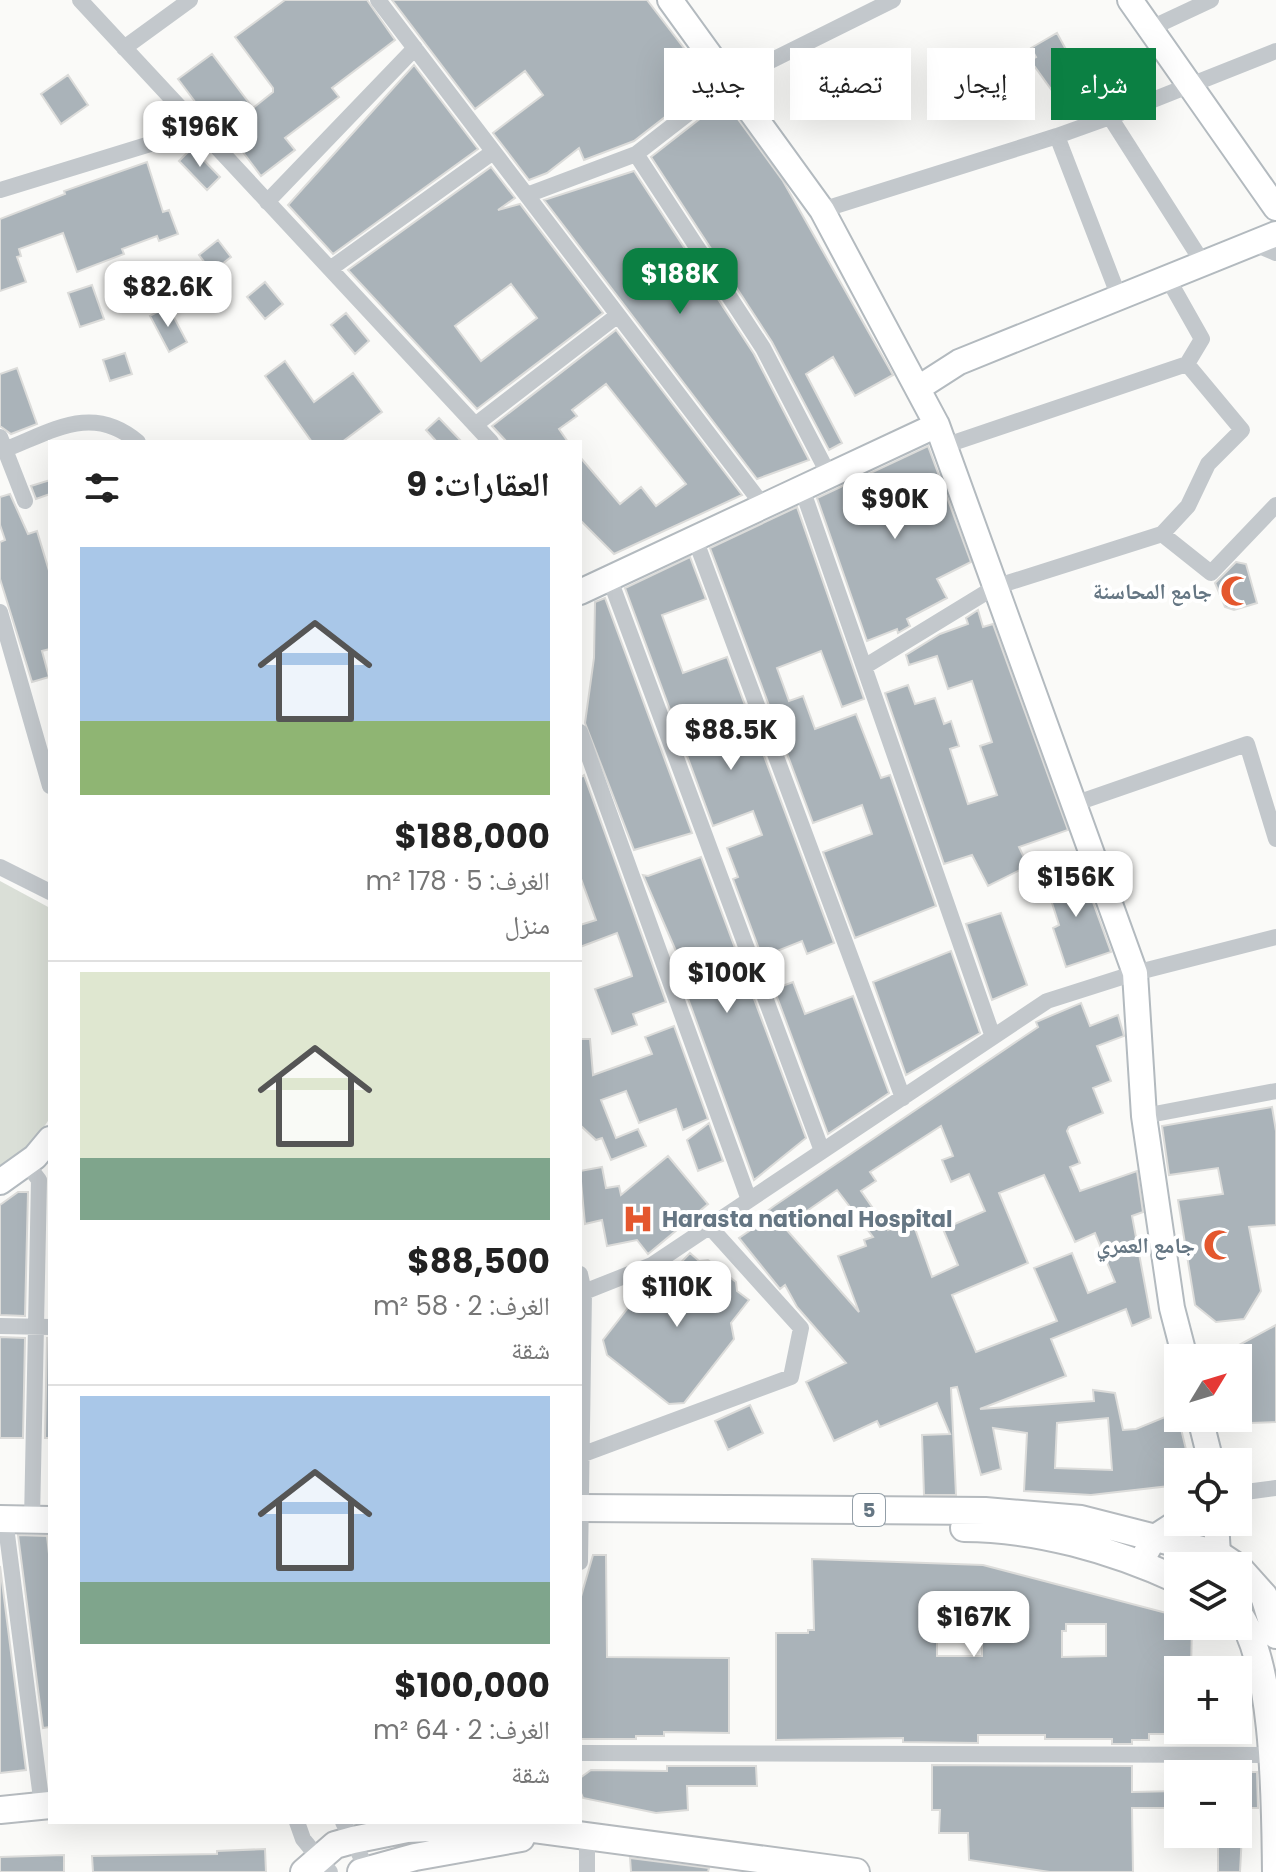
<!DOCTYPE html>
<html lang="ar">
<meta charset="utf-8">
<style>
body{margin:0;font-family:Poppins,"Noto Naskh Arabic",sans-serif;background:#f6f6f6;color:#222;direction:rtl;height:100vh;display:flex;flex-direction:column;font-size:30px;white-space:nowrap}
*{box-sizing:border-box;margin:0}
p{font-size:26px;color:#767676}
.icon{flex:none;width:44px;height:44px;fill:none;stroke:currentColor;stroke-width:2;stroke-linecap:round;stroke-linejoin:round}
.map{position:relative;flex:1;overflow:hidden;direction:ltr}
.details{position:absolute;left:48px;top:440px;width:534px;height:1384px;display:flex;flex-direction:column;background:#fff;border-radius:0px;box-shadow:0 8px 32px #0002;direction:rtl}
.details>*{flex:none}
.top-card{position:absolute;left:606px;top:48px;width:550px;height:72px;direction:rtl;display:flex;gap:16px}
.needle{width:52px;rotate:52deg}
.buttons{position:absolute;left:1164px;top:1344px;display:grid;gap:16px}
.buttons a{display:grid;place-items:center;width:88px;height:88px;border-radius:0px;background:#fff;box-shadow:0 8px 32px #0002;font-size:40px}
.price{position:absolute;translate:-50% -68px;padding:0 18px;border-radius:16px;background:#fff;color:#222;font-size:26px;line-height:52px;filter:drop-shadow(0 2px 4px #0008)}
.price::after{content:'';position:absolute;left:50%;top:48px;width:24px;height:18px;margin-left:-12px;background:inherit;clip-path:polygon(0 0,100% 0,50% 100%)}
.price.active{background:#0b8043;color:#fff}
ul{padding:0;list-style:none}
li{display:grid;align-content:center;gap:16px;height:424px;padding:0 32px}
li+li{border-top:2px solid #e0e0e0}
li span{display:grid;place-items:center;height:248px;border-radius:0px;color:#555}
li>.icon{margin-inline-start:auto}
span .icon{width:144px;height:144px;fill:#fffc;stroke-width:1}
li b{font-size:34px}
h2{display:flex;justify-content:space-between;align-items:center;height:96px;padding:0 32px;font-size:34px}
.pill{padding:0 28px;border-radius:0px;background:#fff;box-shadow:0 8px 32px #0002;font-size:28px;line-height:72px}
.pill.active{background:#0b8043;color:#fff}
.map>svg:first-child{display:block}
.green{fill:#dadfd7}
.building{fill:#aab3b9;stroke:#dcdcda;stroke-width:2;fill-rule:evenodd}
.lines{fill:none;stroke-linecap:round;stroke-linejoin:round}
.secondary-casing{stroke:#b3babf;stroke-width:28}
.primary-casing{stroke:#b5babe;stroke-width:30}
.street{stroke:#c3c8cc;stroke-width:16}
.secondary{stroke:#fff;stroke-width:24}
.primary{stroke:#fff;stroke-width:26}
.labels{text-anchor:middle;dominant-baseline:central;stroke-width:8;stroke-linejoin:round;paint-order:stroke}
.shield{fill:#fff;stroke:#939fa8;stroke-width:2}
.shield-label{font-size:20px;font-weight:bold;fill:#657683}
.poi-label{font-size:22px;font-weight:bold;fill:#657683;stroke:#fff;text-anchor:end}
</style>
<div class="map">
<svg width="1276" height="1872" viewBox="0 0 1276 1872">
<rect width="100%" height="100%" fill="#fafaf8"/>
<path class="green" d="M0,881L50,908V1118L33,1143L0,1167Z"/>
<path class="building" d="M285,0H367L395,40L332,88L339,97L285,138L295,150L261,176L217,118L211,123L178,79L212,54L253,108L273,92V88L235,37Z
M392,0H647L710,82L634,141L584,160L579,148L547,173L529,180L493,133L543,95L525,71L475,109Z
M1057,33L1081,77L1053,92L1030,60L1036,57L1031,48Z
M414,65L478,149L333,254L288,205Z
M68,75L88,105L61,124L41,94Z
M724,100L783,181L893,375L855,396L833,357L806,374L842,443L829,450L772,342L651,157Z
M192,148L220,177L207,190L179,161Z
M147,162L163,212L169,210L178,234L159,241L157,236L122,249L124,254L77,272L63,233L19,249L21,256L17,257L26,282L0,291V219L65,194L64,191Z
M491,167L515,198L498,210L520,204L603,313L477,409L348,270ZM511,284L537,318L481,361L455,326Z
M634,171L754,354L809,460L757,479L544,200Z
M218,240L231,257L212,272L199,255Z
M265,282L283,304L265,319L247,297Z
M92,285L104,319L80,327L68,293Z
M168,306L187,342L169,352L150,316Z
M346,313L369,341L355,354L331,325Z
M616,330L742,495L614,554L580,520V457L620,504L641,487L656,506L686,484L606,384L572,410L577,416L559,429L568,442H507L492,426Z
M125,353L132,374L110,381L103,360Z
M285,361L314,402L353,373L382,412L342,442H312L265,376Z
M17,368L37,424L11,434L0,426V374Z
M439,418L462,442H437L426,430Z
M928,446L971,562L937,579L947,598L907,619L910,626L898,633L897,629L867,641L817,498Z
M50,480V494L36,499L31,486Z
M10,494L28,534L37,531L50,574V649L42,651L49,677L32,682L0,579V542L5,540L0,525V497Z
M797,507L864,699L842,707L821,651L777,668L789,701L803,696L815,729L856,714L881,778L890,775L936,906L855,938L823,852L872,834L862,805L813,823L710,548Z
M690,557L706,599L662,615L683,673L727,657L834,943L807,954L802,941L762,957L733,879L738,877L727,848L762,835L753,811L713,826L625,588Z
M1236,562L1246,564L1257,603L1234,610L1225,607L1215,583Z
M605,598L692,833L634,850L585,723L594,658L595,602Z
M978,610L983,627L993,624L1068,830L1019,847L1028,866L988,886L972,855L944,864L885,693L908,685L915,704L935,698L944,724L951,721L959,746L950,749L968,804L997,795L980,746L992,742L972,681L948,689L937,656L909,665L906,655L940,634L968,624L966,618Z
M584,775L666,1002L633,1014L637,1025L612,1034L595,989L632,976L631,972L617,933L580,947V925L596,920L580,876V778Z
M701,857L806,1138L754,1180L674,960L679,958L643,875L648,876Z
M1081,869L1111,952L1066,967L1053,928L1059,925L1045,881Z
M1001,913L1027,985L992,1000L966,924Z
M951,951L980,1033L906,1075L873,982Z
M793,982L805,1014L853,996L889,1093L828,1134L774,989Z
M1081,1003L1090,1026L1118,1015L1124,1036L1097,1046L1111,1081L1093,1088L1103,1113L1069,1127L1067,1131L1080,1163L1070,1167L1080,1191L1137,1171L1143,1212L1132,1216L1151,1318L1132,1326L1126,1309L1051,1339L1066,1376L980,1409L1094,1401L1093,1390L1115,1393L1123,1430L1136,1429L1177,1412L1189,1462H1178V1485L1091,1495L1024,1491L1027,1433L993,1428L1001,1469L981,1475L957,1387L951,1388L956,1495H924L922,1435L950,1434L937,1403L880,1427L877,1421L834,1441L806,1382L846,1363L797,1307L785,1285L780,1289L739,1238L761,1223L758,1218L774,1206L1038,1027L1036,1022ZM941,1126L953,1156L942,1160L951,1182L969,1174L985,1211L943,1229L958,1265L932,1277L912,1220L888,1230L861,1191L876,1181L870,1172ZM1044,1175L1075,1242L1095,1233L1115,1282L1088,1293L1072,1253L1034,1268L1057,1321L976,1352L952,1295L1028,1263L999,1193ZM837,1190L873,1237L864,1240L866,1246L838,1256L859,1312L784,1227ZM1108,1418L1112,1470L1055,1468L1057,1423Z
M674,1026L708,1119L683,1130L676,1109L639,1123L626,1091L601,1100L616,1138L638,1129L646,1146L611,1160L602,1138L596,1140L580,1125V1039H590L593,1075L652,1054L645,1037Z
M1272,1107L1276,1131V1225L1249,1227L1261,1291L1244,1319L1216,1322L1195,1305L1178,1200L1223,1194L1218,1168L1169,1175L1162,1126Z
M709,1123L723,1161L698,1171L687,1140Z
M668,1156L708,1204L648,1254L637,1240L607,1246L602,1220L585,1224L580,1171L602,1167L606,1188L619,1186L621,1195Z
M18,1192H28L25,1316L0,1315V1205Z
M690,1253L699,1261L708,1260L736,1282L737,1291L749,1300L731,1323L734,1339L684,1403L669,1404L607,1355L603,1340L652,1277L669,1275Z
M1276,1325V1422L1250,1423L1249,1371L1238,1378V1358H1215Z
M0,1337L25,1338L23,1438H0Z
M47,1338H50V1438H45Z
M750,1405L763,1433L728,1450L715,1421Z
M18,1535L47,1536L50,1563V1727L43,1728Z
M593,1555H606L607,1657L729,1658V1733L664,1732V1736H636V1739H581L580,1600Z
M812,1559L983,1565L1178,1616V1626H1192L1191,1670H1178V1734H1149V1740H1132V1744H1112V1739H1045V1735H978V1743L903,1742V1738L776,1740V1633H808V1630H814ZM1066,1624H1106V1656L1062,1657V1631H1066ZM937,1630H982V1656H937Z
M0,1566L26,1770L0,1773Z
M932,1765L1132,1766V1792L1178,1791V1808H1132L1133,1872H1050L969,1860L968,1833H939L940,1810H932Z
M667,1766H756L757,1786H687L688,1810L656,1813L583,1798L580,1791V1778L591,1770L667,1771Z
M1238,1772H1257L1258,1808H1238Z
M1218,1834H1242L1240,1872H1218Z
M265,1849L266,1872H93L92,1856L217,1854V1851Z
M64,1855V1872H0V1857Z
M630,1858L709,1868L708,1872H631Z"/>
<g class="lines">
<defs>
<path id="secondary" d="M670,0L822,210L937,425L1135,973L1144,1116L1172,1308L1185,1358
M1130,0L1276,208
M920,387L959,362L1276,234
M580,592L937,425
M0,1182L35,1157L50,1139
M1200,1418L1211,1462
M1216,1522L1218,1554
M1140,1563L1155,1537L1178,1522"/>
<path id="primary" d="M580,1508L985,1511L1081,1519L1218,1554L1236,1566
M0,1519L50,1520
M964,1528C1036,1528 1113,1550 1178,1580
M1238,1567L1264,1596L1276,1635
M1238,1613C1276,1665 1275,1807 1276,1872
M0,1810L50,1805
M304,1872L335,1845L353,1840L407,1829L503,1825L856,1872
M361,1872L415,1857L521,1838"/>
</defs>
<use href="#secondary" class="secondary-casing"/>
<use href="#primary" class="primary-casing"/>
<path class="street" d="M80,0L491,442
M378,0L762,504
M1149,29L1211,0
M124,48L190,0
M1110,117L1057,136L1119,297
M636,154L763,348L828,473
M0,190L199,129
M527,195L636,154L730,81L893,0
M267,202L415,48
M822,210L1057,136
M1252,243L1276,253
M1203,263L1110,117L1276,51
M330,269L493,152
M475,425L618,315
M0,437L25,501
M944,446L1187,364L1202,339L1167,277
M4,450C53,431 92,403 138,442
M801,486L993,1037
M1162,534L1188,506L1208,464L1242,430L1187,364
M694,536L903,1098
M609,577L822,1151
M0,612L50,786
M864,667L995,587L1162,534L1211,573L1276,505
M580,732L749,1200
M1074,804L1247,744L1276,839
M0,867L50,892
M1144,1116L1276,1091
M26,1163L39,1180L32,1520
M580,1274L584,1292L580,1562
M584,1292L652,1265L1047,1001L1135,973L1276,937
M0,1326L50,1327
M581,1455L791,1377L801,1328L709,1226
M1238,1493L1276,1488
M5,1519L42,1806
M580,1753L1274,1755
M297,1822L303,1839L330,1872
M343,1822L367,1869
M587,1835V1872"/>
<use href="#secondary" class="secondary"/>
<use href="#primary" class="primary"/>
</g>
<defs>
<symbol id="mosque-bare" viewBox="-9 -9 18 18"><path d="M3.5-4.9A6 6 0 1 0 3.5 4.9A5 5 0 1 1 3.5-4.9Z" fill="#e4572e" stroke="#fff" stroke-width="2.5" paint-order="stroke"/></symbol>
<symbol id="hospital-bare" viewBox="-9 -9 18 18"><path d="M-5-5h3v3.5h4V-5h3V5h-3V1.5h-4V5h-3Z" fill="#e4572e" stroke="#fff" stroke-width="2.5" paint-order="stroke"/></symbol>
</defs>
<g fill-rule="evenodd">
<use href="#mosque-bare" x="1214" y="569" width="44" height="44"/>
<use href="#hospital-bare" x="616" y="1197" width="44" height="44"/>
<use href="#mosque-bare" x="1197" y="1223" width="44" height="44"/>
</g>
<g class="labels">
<rect class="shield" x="853" y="1494" width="32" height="32" rx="6"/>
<g class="shield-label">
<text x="869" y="1510">5</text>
</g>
<g class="poi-label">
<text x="1212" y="591">جامع المحاسنة</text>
<text x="662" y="1219" text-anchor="start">Harasta national Hospital</text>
<text x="1195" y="1245">جامع العمري</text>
</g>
</g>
</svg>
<div class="buttons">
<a><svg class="needle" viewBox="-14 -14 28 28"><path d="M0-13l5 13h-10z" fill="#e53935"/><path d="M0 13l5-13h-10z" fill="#767676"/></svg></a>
<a><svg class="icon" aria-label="locate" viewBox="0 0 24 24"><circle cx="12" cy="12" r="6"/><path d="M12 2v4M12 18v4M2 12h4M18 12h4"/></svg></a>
<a><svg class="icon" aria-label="layers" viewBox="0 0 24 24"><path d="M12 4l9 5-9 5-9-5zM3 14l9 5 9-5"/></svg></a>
<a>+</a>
<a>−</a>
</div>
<b class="price" style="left:200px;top:169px">$196K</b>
<b class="price active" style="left:680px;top:316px">$188K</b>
<b class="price" style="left:168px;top:329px">$82.6K</b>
<b class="price" style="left:895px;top:541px">$90K</b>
<b class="price" style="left:731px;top:772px">$88.5K</b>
<b class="price" style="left:1076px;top:919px">$156K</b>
<b class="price" style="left:727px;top:1015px">$100K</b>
<b class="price" style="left:677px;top:1329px">$110K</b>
<b class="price" style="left:974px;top:1659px">$167K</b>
<div class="top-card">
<a class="pill active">شراء</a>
<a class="pill">إيجار</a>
<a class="pill">تصفية</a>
<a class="pill">جديد</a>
</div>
<section class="details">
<h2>العقارات: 9<svg class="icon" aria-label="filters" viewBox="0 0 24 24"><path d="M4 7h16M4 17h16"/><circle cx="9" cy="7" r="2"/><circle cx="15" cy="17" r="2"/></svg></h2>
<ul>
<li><span style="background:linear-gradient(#a9c7e8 70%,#8fb573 0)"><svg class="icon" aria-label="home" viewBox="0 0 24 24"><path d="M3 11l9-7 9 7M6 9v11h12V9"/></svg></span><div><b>$188,000</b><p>الغرف: 5 · 178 m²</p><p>منزل</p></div></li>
<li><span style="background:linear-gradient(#dfe7d0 75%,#7fa58c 0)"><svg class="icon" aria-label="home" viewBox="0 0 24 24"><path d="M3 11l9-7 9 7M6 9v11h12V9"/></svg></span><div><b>$88,500</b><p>الغرف: 2 · 58 m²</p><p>شقة</p></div></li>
<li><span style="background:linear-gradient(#a9c7e8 75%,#7fa58c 0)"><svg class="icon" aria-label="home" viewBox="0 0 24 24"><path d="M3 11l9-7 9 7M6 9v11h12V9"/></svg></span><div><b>$100,000</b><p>الغرف: 2 · 64 m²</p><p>شقة</p></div></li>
</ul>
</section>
</div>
